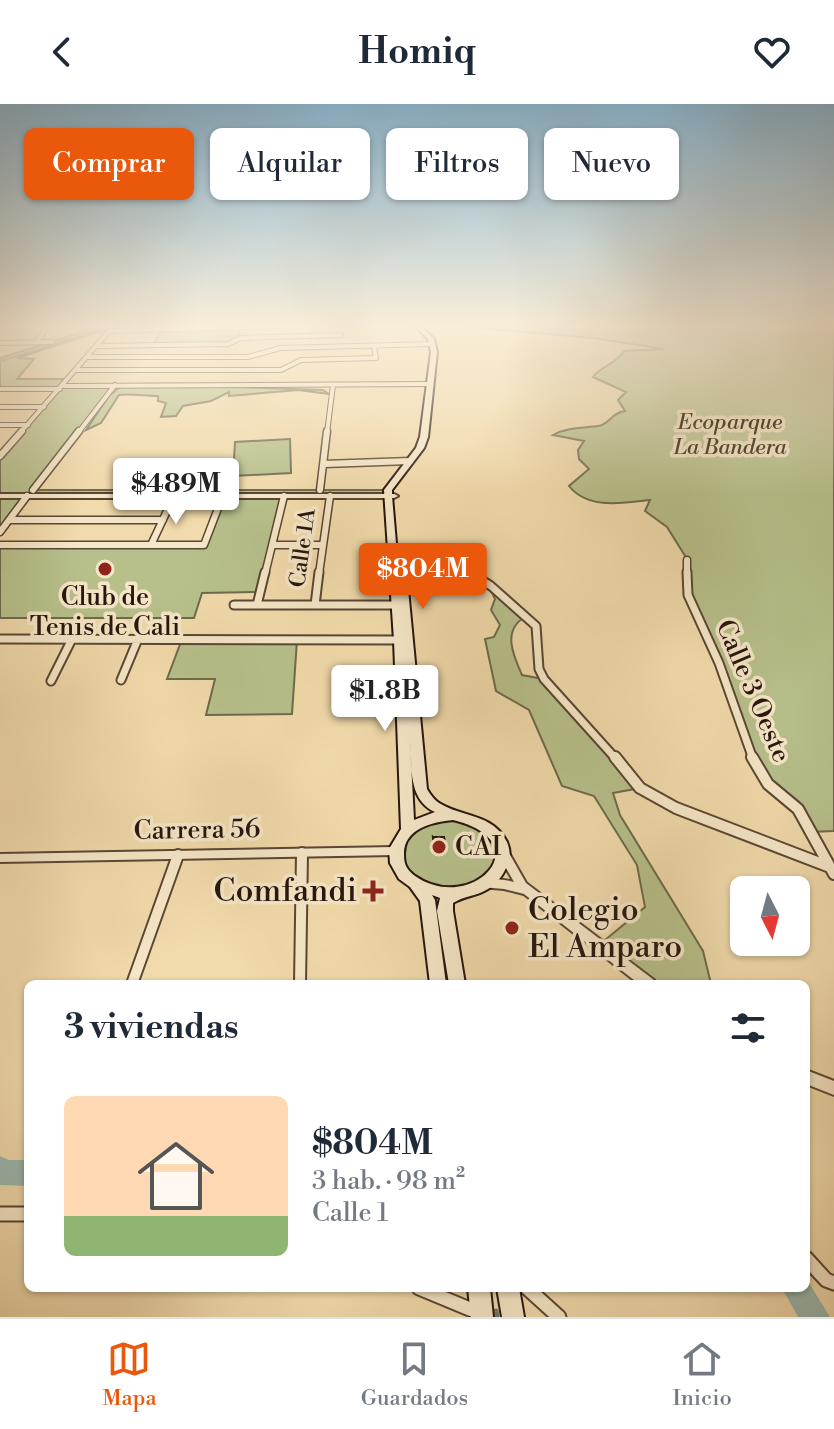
<!DOCTYPE html>
<html lang="es">
<meta charset="utf-8">
<style>
body{margin:0;font-family:"Libre Bodoni",serif;background:#f2f2f3;color:#1f2937;height:100vh;display:flex;flex-direction:column;font-size:30px;white-space:nowrap}
*{box-sizing:border-box;margin:0}
p{font-size:26px;color:#747a83}
.icon{flex:none;width:44px;height:44px;fill:none;stroke:currentColor;stroke-width:2;stroke-linecap:round;stroke-linejoin:round}
.map{position:relative;flex:1;overflow:hidden}
.panel{position:absolute;left:24px;top:876px;width:786px;height:312px;display:flex;flex-direction:column;background:#fff;border-radius:12px;box-shadow:0 2px 6px #0004}
.panel>*{flex:none}
.banner{position:absolute;left:24px;top:24px;width:786px;height:72px;display:flex;gap:16px}
.needle{width:52px;rotate:174deg}
.controls{position:absolute;left:730px;top:772px;display:grid;gap:16px}
.controls a{display:grid;place-items:center;width:80px;height:80px;border-radius:12px;background:#fff;box-shadow:0 2px 6px #0004;font-size:40px}
.price{position:absolute;translate:-50% -68px;padding:0 18px;border-radius:8px;background:#fff;color:#222;font-size:26px;line-height:52px;filter:drop-shadow(0 2px 4px #0008)}
.price::after{content:'';position:absolute;left:50%;top:48px;width:24px;height:18px;margin-left:-12px;background:inherit;clip-path:polygon(0 0,100% 0,50% 100%)}
.price.active{background:#ea580c;color:#fff}
ul{padding:0;list-style:none}
li{display:flex;align-items:center;gap:24px;height:200px;padding:0 40px}
li span{display:grid;place-items:center;flex:none;width:224px;height:160px;border-radius:12px;color:#555}
li>.icon{margin-inline-start:auto}
span .icon{width:96px;height:96px;fill:#fffc;stroke-width:1}
li b{font-size:34px}
h2{display:flex;justify-content:space-between;align-items:center;height:96px;padding:0 40px;font-size:34px}
.chip{padding:0 28px;border-radius:12px;background:#fff;box-shadow:0 2px 6px #0004;font-size:28px;line-height:72px}
.chip.active{background:#ea580c;color:#fff}
header{display:flex;justify-content:space-between;align-items:center;height:104px;padding:0 40px;background:#fff;font-size:36px;font-weight:700}
.tabs{display:flex;justify-content:space-around;align-items:center;height:112px;border-top:2px solid #e0e1e3;background:#fff;font-size:22px;color:#747a83}
.tabs a{display:grid;justify-items:center;gap:4px}
.tabs .active{color:#ea580c}
.map>svg:first-child{display:block}
.green{fill:#b7c08b;stroke:#6e6a4c;stroke-width:2}
.lines{fill:none;stroke-linecap:round;stroke-linejoin:round}
.stream-far1{stroke:#6d776f;stroke-width:2}
.stream{stroke:#6d776f;stroke-width:5}
.river{fill:#9cb9b0;fill-rule:evenodd}
.minor-far4-casing{stroke:#594634;stroke-width:6}
.minor-far3-casing{stroke:#594634;stroke-width:9}
.minor-far2-casing{stroke:#594634;stroke-width:11}
.minor-far1-casing{stroke:#594634;stroke-width:14}
.minor-casing{stroke:#594634;stroke-width:17}
.tertiary-casing{stroke:#594634;stroke-width:4}
.secondary-casing{stroke:#26150d;stroke-width:4}
.minor-far4{stroke:#f6e7c8;stroke-width:4}
.minor-far3{stroke:#f6e7c8;stroke-width:6}
.minor-far2{stroke:#f6e7c8;stroke-width:7}
.minor-far1{stroke:#f6e7c8;stroke-width:10}
.minor{stroke:#f6e7c8;stroke-width:13}
.tertiary{fill:#f6e7c8;fill-rule:evenodd}
.secondary{fill:#f6e7c8;fill-rule:evenodd}
.wall{fill:#c89278;stroke:#26150d;stroke-width:2}
.building{fill:#e9aa8c;stroke:#26150d;stroke-width:2}
.poi-dot{fill:#8f2418;stroke:#f6e7c8;stroke-width:3}
.labels{text-anchor:middle;dominant-baseline:central;stroke-width:7;stroke-linejoin:round;paint-order:stroke}
.far-park-label{font-size:22px;font-style:italic;fill:#524833;stroke:#f6e7c8}
.far-street-label{font-size:22px;fill:#26150d;stroke:#f6e7c8}
.poi-label{font-size:26px;fill:#26150d;stroke:#f6e7c8}
.street-label{font-size:26px;fill:#26150d;stroke:#f6e7c8}
.near-poi-label{font-size:32px;fill:#26150d;stroke:#f6e7c8;text-anchor:end}
</style>
<header><svg class="icon" aria-label="back" viewBox="0 0 24 24"><path d="M15 5l-7 7 7 7"/></svg>Homiq<svg class="icon" aria-label="heart" viewBox="0 0 24 24"><path d="M12 20l-8-8c-3-5 5-10 8-4 3-6 11-1 8 4z"/></svg></header>
<div class="map">
<svg width="834" height="1213" viewBox="0 0 834 1213">
<rect width="100%" height="100%" fill="#f1daab"/>
<filter id="stains"><feTurbulence type="fractalNoise" baseFrequency=".0025" numOctaves="4"/><feColorMatrix values="0 0 0 0 .2 0 0 0 0 .09 0 0 0 0 .02 0 0 0 .5 -.17"/></filter>
<radialGradient id="worn" r=".72"><stop offset=".6" stop-color="#630" stop-opacity="0"/><stop offset="1" stop-color="#630" stop-opacity=".3"/></radialGradient>
<path class="green" d="M108,220H154L136,226L107,225L17,254L34,255L17,275H69L64,281H115L34,386H388V392H284L260,488L202,489L194,514H0V441H203L223,392H27L0,428V352L60,285H0V254Z
M468,220H834V727L810,728L798,705L768,680L752,654L719,559L688,491L687,455L667,423L645,407L650,396C624,399 588,406 569,382L589,365L579,355L578,346L584,337L553,331C567,323 583,324 598,322C609,321 612,308 625,307L618,296L626,288L593,273C601,262 616,260 624,247L664,245L593,234L468,223Z
M241,224L238,233L227,238L154,240L161,226Z
M205,282L323,286L329,290L298,286L229,292V288L211,297L183,302L176,312L161,313L166,299L158,297V292C146,292 128,289 119,291L101,319L86,326L109,292L120,283Z
M290,335L291,369L233,372L235,338Z
M488,480L525,513C502,526 513,551 522,571L543,575L640,684L613,689L620,711L703,847L711,880H649L599,841L645,803L637,761L594,692L562,682L529,606L496,587L485,535L494,533L500,521L491,506L495,495Z
M182,535L297,536L292,610L206,611L215,575H167Z
M433,712L485,720L504,756L470,786L418,781L395,747L397,739Z"/>
<g class="lines">
<path class="stream-far1" d="M0,257L103,225"/>
<path class="stream" d="M496,1207L497,1213"/>
<path class="river" d="M0,1052L9,1056H28V1082L0,1081Z
M806,1174L830,1213H798L782,1184H806Z"/>
<defs>
<path id="minor-far4" d="M109,227L370,220
M0,239L52,238
M36,239L49,220
M97,242L228,240L241,234L341,231
M87,253H248L280,244L433,240
M76,266H281L301,256L376,254L374,242
M63,282L430,280
M0,285H60
M0,303H44
M0,321H28
M20,329L109,227
M78,329L115,281
M327,329L333,281"/>
<path id="minor-far3" d="M0,352L22,327
M324,360L410,357
M33,386L79,327
M320,386L327,327
M9,416H163
M0,428L27,392
M0,441H204L225,386
M151,441L174,392
M273,441H323
M400,451L441,457L473,470
M687,456V470
M265,470L284,392
M319,470L330,392"/>
<path id="minor-far2" d="M265,468L257,501H395
M469,468L491,482L536,522L539,565L544,575L616,655
M687,468L688,491L719,559L753,655
M234,501H257
M315,501L319,468
M0,535L403,536
M121,576L138,535
M51,577L72,535"/>
<path id="minor-far1" d="M615,653L640,684L676,704L830,763
M752,653L768,680L798,705L834,770
M132,880L178,751
M300,880L302,749"/>
<path id="minor" d="M0,1110H28
M806,1154L826,1176L834,1179
M419,1184L477,1208
M527,1184L559,1213"/>
<path id="tertiary" d="M0,390H394L398,392L394,394H0Z
M395,743L399,744L401,747L399,750L395,751L0,758V750Z
M505,748L509,749L526,779L654,876L656,880H639L524,790L504,785L481,783L479,780L481,777C491,774 503,775 514,778L499,752L501,749Z
M806,966L834,977V991L806,980Z"/>
<path id="secondary" d="M413,220H419L434,235L437,248L428,333L424,344L392,386V392L397,451H403L405,453L427,685C430,690 434,696 439,699C463,714 492,709 507,738C510,745 511,754 507,762C503,771 497,780 488,785C477,792 464,792 453,799V807L465,880H449L437,807L440,794L432,791L435,796L446,880H430L420,797L410,783L399,775L390,759L389,745L401,725L394,536L384,386L416,344L420,333L431,248L428,235ZM410,637C412,663 408,696 435,708L414,716ZM453,716C543,738 471,811 415,772C407,766 404,761 404,751C403,725 432,718 453,716Z
M468,1184H490L493,1213H471Z
M497,1184H519L524,1213H502Z"/>
</defs>
<use href="#minor-far4" class="minor-far4-casing"/>
<use href="#minor-far3" class="minor-far3-casing"/>
<use href="#minor-far2" class="minor-far2-casing"/>
<use href="#minor-far1" class="minor-far1-casing"/>
<use href="#minor" class="minor-casing"/>
<use href="#tertiary" class="tertiary-casing"/>
<use href="#secondary" class="secondary-casing"/>
<use href="#minor-far4" class="minor-far4"/>
<use href="#minor-far3" class="minor-far3"/>
<use href="#minor-far2" class="minor-far2"/>
<use href="#minor-far1" class="minor-far1"/>
<use href="#minor" class="minor"/>
<use href="#tertiary" class="tertiary"/>
<use href="#secondary" class="secondary"/>
</g>
<path class="wall" d="M433,733L446,744L445,748L435,749Z"/>
<path class="building" d="M433,733H444L446,744H435Z"/>
<linearGradient id="sky" x2="0" y2="1"><stop stop-color="#89b6d2"/><stop offset="0.57" stop-color="#f9eed9"/><stop offset="1" stop-color="#f9eed9" stop-opacity="0"/></linearGradient>
<rect width="834" height="389" fill="url(#sky)"/>
<g class="poi-dot">
<circle cx="105" cy="465" r="8"/>
<circle cx="439" cy="743" r="8"/>
<path d="M369 775h8v8h8v8h-8v8h-8v-8h-8v-8h8z"/>
<circle cx="512" cy="824" r="8"/>
</g>
<g class="labels">
<g class="far-park-label">
<text x="730" y="318">Ecoparque<tspan x="730" dy="25">La Bandera</tspan></text>
</g>
<g class="far-street-label">
<text transform="translate(303 444) rotate(-82)">Calle 1A</text>
</g>
<g class="poi-label">
<text x="105" y="493">Club de<tspan x="105" dy="30">Tenis de Cali</tspan></text>
<text x="455" y="743" text-anchor="start">CAI</text>
</g>
<g class="street-label">
<text transform="translate(753 587) rotate(67)">Calle 3 Oeste</text>
<text transform="translate(197 726) rotate(-1)">Carrera 56</text>
</g>
<g class="near-poi-label">
<text x="357" y="787">Comfandi</text>
<text x="528" y="806" text-anchor="start">Colegio<tspan x="528" dy="37">El Amparo</tspan></text>
</g>
</g>
<rect width="100%" height="100%" filter="url(#stains)"/>
<rect width="100%" height="100%" fill="url(#worn)"/>
</svg>
<div class="controls">
<a><svg class="needle" viewBox="-14 -14 28 28"><path d="M0-13l5 13h-10z" fill="#e53935"/><path d="M0 13l5-13h-10z" fill="#747a83"/></svg></a>
</div>
<b class="price" style="left:176px;top:422px">$489M</b>
<b class="price active" style="left:423px;top:507px">$804M</b>
<b class="price" style="left:385px;top:629px">$1.8B</b>
<div class="banner">
<a class="chip active">Comprar</a>
<a class="chip">Alquilar</a>
<a class="chip">Filtros</a>
<a class="chip">Nuevo</a>
</div>
<section class="panel">
<h2>3 viviendas<svg class="icon" aria-label="filters" viewBox="0 0 24 24"><path d="M4 7h16M4 17h16"/><circle cx="9" cy="7" r="2"/><circle cx="15" cy="17" r="2"/></svg></h2>
<ul>
<li><span style="background:linear-gradient(#ffd9b3 75%,#8fb573 0)"><svg class="icon" aria-label="home" viewBox="0 0 24 24"><path d="M3 11l9-7 9 7M6 9v11h12V9"/></svg></span><div><b>$804M</b><p>3 hab. · 98 m²</p><p>Calle 1</p></div></li>
</ul>
</section>
</div>
<nav class="tabs">
<a class="active"><svg class="icon" aria-label="map" viewBox="0 0 24 24"><path d="M3 6l6-2 6 2 6-2v14l-6 2-6-2-6 2zM9 4v14M15 6v14"/></svg>Mapa</a>
<a><svg class="icon" aria-label="saved" viewBox="0 0 24 24"><path d="M7 4h10v16l-5-4-5 4z"/></svg>Guardados</a>
<a><svg class="icon" aria-label="home" viewBox="0 0 24 24"><path d="M3 11l9-7 9 7M6 9v11h12V9"/></svg>Inicio</a>
</nav>
